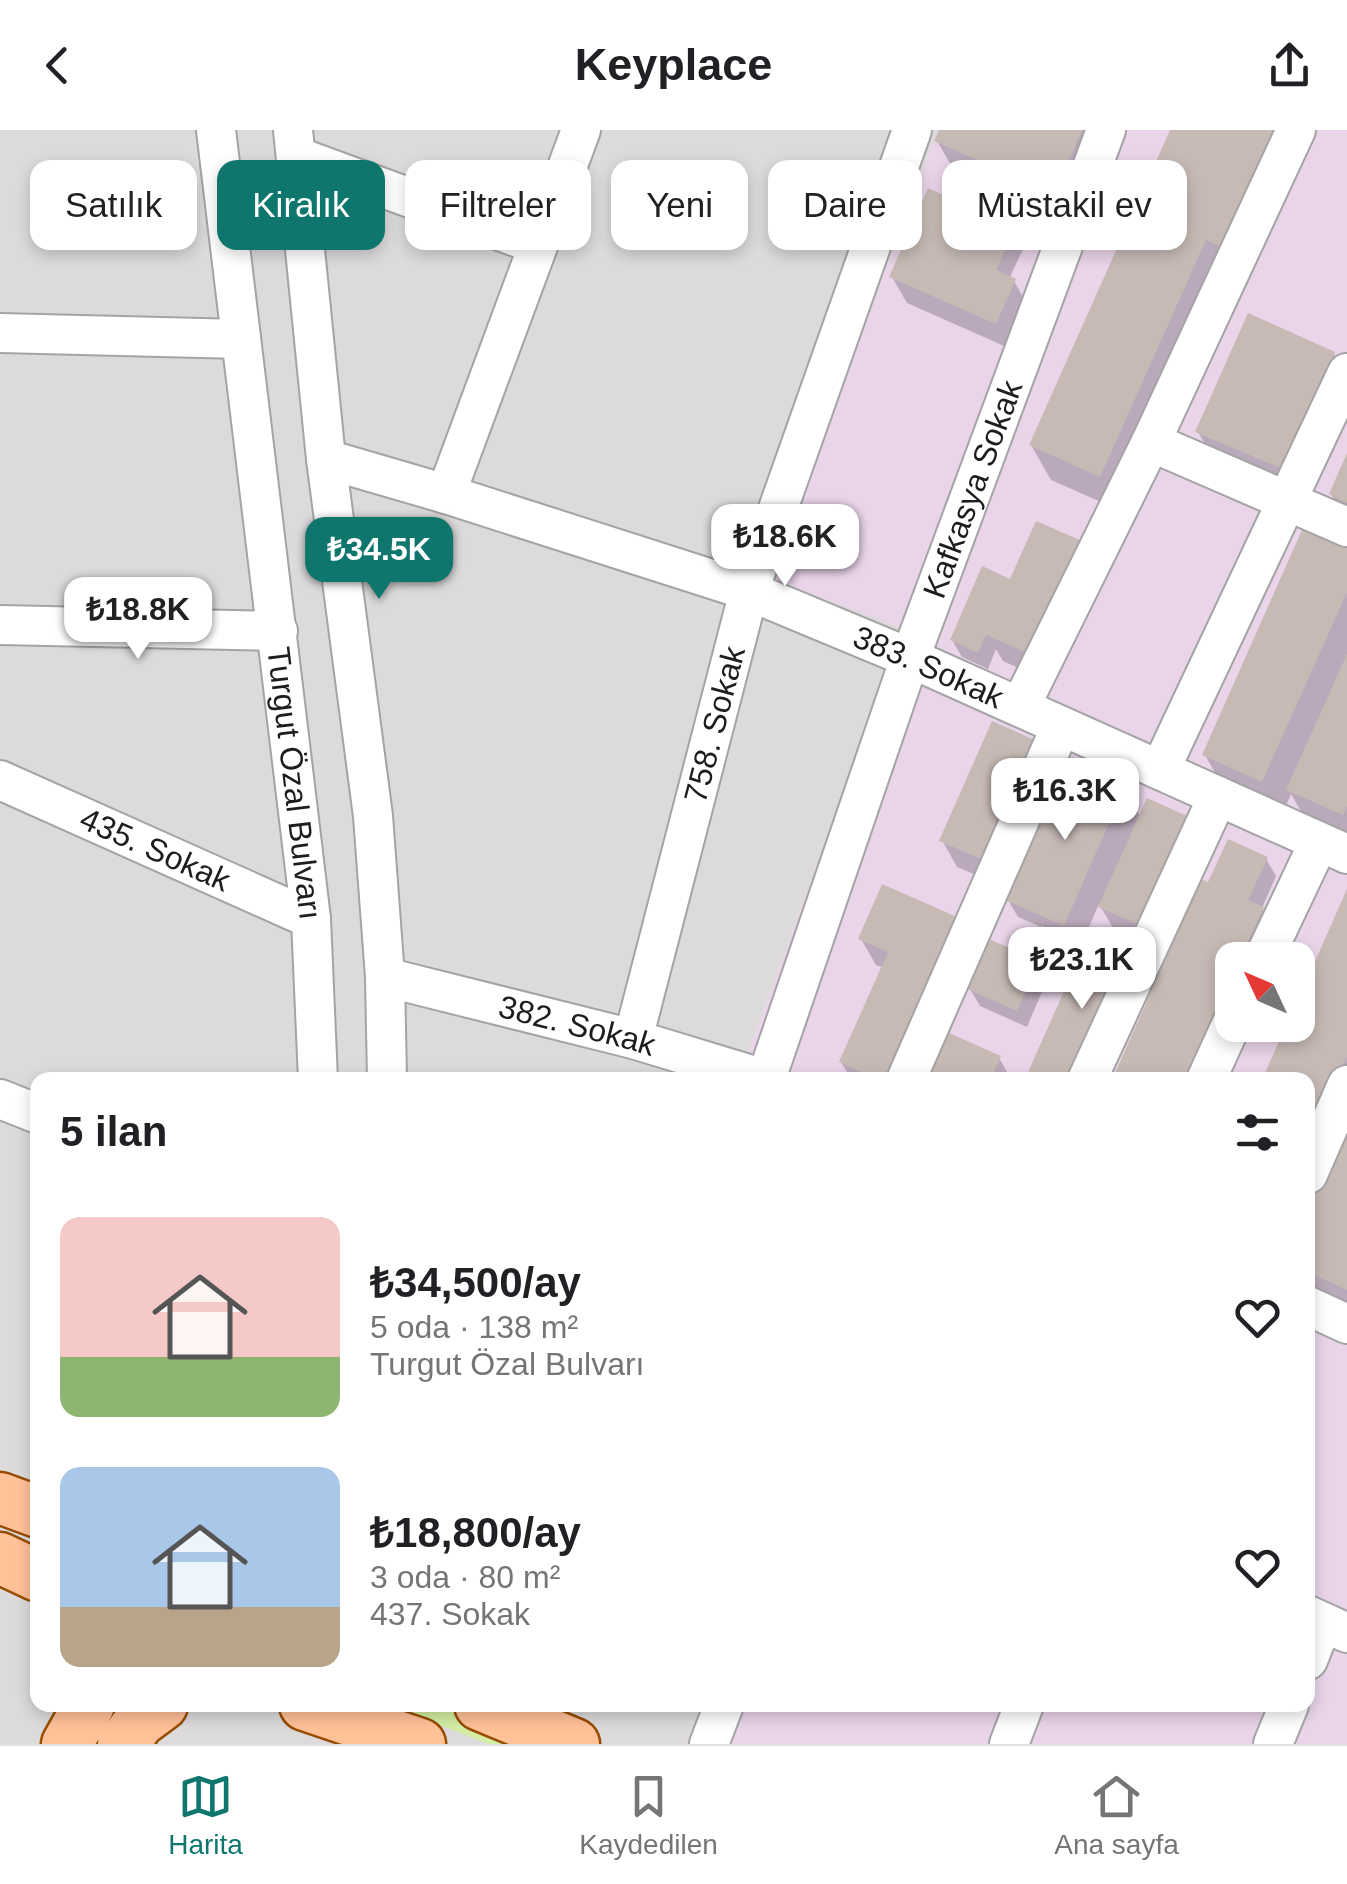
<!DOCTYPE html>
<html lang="tr">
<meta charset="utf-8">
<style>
body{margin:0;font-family:Arial,sans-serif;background:#f6f6f6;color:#202124;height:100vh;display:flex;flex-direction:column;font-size:38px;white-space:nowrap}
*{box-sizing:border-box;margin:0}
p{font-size:32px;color:#757577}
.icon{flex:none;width:55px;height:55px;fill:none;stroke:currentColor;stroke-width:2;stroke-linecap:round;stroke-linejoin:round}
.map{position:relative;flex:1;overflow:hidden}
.details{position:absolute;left:30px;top:942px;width:1285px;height:640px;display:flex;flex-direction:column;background:#fff;border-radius:20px;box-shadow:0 5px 15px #0003}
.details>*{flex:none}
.banner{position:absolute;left:30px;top:30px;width:1288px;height:90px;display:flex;gap:20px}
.needle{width:65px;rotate:314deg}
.controls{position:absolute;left:1215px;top:812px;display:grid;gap:20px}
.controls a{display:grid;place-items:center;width:100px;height:100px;border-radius:20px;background:#fff;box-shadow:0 5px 15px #0003;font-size:50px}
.price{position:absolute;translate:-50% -85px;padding:0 22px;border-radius:20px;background:#fff;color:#222;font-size:32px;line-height:65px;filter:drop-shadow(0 2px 5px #0008)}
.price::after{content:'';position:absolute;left:50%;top:60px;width:30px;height:22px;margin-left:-15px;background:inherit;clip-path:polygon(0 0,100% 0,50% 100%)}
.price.selected{background:#0f766e;color:#fff}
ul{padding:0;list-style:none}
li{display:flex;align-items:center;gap:30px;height:250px;padding:0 30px}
li span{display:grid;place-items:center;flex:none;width:280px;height:200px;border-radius:20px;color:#555}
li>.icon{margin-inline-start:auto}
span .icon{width:120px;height:120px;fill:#fffc;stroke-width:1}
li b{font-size:42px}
h2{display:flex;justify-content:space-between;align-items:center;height:120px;padding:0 30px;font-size:42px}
.pill{padding:0 35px;border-radius:20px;background:#fff;box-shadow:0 5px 15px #0003;font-size:35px;line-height:90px}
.pill.selected{background:#0f766e;color:#fff}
header{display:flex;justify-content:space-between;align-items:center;height:130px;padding:0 30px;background:#fff;font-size:45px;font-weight:800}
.dock{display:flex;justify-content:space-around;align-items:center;height:140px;border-top:2px solid #e0e0e0;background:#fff;font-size:28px;color:#757577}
.dock a{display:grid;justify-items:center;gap:5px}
.dock .selected{color:#0f766e}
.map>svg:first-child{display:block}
.residential{fill:#dcdada}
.industrial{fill:#e9d4e9;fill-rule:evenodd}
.grass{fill:#d4eea4}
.shadow{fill:#0003}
.building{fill:#c7bab5}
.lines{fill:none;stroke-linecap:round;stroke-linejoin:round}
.minor-casing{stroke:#a4a4a4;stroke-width:42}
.major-casing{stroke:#974c00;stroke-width:55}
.minor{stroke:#fff;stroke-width:38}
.major{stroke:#ffc198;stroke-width:50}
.labels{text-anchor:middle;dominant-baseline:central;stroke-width:10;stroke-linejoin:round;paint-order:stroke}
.street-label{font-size:32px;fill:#1d1d1d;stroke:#fff}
</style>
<header><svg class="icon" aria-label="back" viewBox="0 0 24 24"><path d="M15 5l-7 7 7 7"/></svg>Keyplace<svg class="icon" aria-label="share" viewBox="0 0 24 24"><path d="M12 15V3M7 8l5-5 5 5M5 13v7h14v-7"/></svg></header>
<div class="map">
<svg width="1347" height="1614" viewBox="0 0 1347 1614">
<rect width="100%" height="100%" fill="#efe9e2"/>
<path class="residential" d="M0,0H938L770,447L904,499L738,950H38V1575H702L686,1614H0Z"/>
<path class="industrial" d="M938,0H1347V1614H686L702,1575H1308V950H738L904,499L770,448ZM1232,830H1298V895H1232Z"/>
<path class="grass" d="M388,1575H437L529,1614H489Z"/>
<path class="shadow" d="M942,0H1108L1068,88L952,37L937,11Z
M1173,0H1287L1119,380L1051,350L1031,315Z
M1014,99L1024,117L1009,149L1014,151L1029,178L1011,219L907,173L892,147Z
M1334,224L1347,247L1298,364L1213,328L1198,302Z
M1347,329V391L1331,364Z
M1347,412V711L1309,695L1291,664L1282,685L1225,660L1205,625Z
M984,440L1046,550L1003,531L996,519L988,539L962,527L952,510Z
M1051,640L999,755L957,737L942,710Z
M1124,658L1141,688L1164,824L1116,803L1099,774L1079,820L1049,807L1042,795L1041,797L1018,787L1008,770Z
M1266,729L1276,746L1262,778L1277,805L1266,830H1232V895L1212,950H1115Z
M1347,766V1184L1308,1167V950H1264L1289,895H1298V876Z
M955,789L910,950H852L841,932L884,838L876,835L861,809Z
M1037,833L1047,850L1027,897L980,876L970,859Z
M999,928L1009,945L1007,950H931Z"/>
<path class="building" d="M939,0H1082L1054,64L934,11Z
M1170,0H1276L1224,118L1206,110L1100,347L1029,315Z
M928,58L1016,97L996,140L1016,149L996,194L889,147Z
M1248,183L1335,222L1283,339L1195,302Z
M1347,323V373L1329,364Z
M1036,391L1082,411L1031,525L986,505L978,523L950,510L982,436L1010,449Z
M1306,391L1347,409V462L1262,652L1202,625Z
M1347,524V676L1343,685L1286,660Z
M992,591L1037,611L984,730L939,711Z
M1067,630L1125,656L1064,796L1005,770Z
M1147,668L1198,691L1149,799L1098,777Z
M1228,709L1268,727L1248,770L1264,777L1240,830H1232V846L1186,950H1112L1201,749L1208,752Z
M882,754L957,787L884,950H879L839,932L888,822L858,809Z
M1347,759V926L1308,1014V950H1262L1286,895H1298V870Z
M1089,805L1136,826L1080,950H1028L1025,949Z
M989,809L1039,831L1017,881L967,859Z
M949,903L1001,926L990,950H928Z
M1347,988V1160L1308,1142V1077Z"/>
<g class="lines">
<defs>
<g id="minor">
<path id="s1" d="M216,0L311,789L318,950"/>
<path d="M293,0L326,329L373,686L385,847L387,950"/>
<path d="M296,26L538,115"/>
<path d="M0,203L241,209"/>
<path d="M1151,312L1347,397"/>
<path id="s2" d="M326,329L446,364L749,461L910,528L1347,724"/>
<path d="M446,364L581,0"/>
<path d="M0,495L278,501"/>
<path d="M1020,577L1151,312L1296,0"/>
<path d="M1160,640L1347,243"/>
<path id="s3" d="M0,650L311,789"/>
<path d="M1263,830L1319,712"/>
<path id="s4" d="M385,847L633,909L768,950"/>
<path id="s5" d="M633,909L749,461L912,0"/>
<path id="s6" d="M766,949L910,528L1106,0"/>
<path d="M906,950L1061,596"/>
<path d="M1087,950L1218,666"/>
<path d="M1206,950L1232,893"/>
<path d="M0,969L38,984"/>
<path d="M1308,1044L1347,955"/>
<path d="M1308,1176L1347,1194"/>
<path d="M1308,1485L1347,1503"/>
<path d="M1308,1530L1323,1492"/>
<path d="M709,1614L724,1575"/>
<path d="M1009,1614L1024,1575"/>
<path d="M1273,1614L1289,1575"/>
</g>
<path id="major" d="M0,1368L38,1382
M0,1428L38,1446
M305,1575L420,1614
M480,1575L574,1614
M67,1614L89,1575
M123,1614L139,1592L162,1575"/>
</defs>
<use href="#minor" class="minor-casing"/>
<use href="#major" class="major-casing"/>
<use href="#minor" class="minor"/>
<use href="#major" class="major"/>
</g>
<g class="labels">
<g class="street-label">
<text stroke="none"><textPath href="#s6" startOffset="625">Kafkasya Sokak</textPath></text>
<text stroke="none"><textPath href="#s2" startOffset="638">383. Sokak</textPath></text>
<text stroke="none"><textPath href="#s5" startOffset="325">758. Sokak</textPath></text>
<text stroke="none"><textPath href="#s1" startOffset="658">Turgut Özal Bulvarı</textPath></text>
<text stroke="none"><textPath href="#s3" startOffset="170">435. Sokak</textPath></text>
<text stroke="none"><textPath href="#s4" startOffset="198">382. Sokak</textPath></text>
</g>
</g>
</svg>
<div class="controls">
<a><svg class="needle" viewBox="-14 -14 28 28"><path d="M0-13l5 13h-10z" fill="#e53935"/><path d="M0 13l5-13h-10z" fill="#757577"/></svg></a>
</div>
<b class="price" style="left:785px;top:459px">₺18.6K</b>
<b class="price selected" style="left:379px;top:472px">₺34.5K</b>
<b class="price" style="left:138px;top:532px">₺18.8K</b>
<b class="price" style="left:1065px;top:713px">₺16.3K</b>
<b class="price" style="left:1082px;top:882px">₺23.1K</b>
<div class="banner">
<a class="pill">Satılık</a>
<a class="pill selected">Kiralık</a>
<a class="pill">Filtreler</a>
<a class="pill">Yeni</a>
<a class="pill">Daire</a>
<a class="pill">Müstakil ev</a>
</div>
<section class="details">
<h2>5 ilan<svg class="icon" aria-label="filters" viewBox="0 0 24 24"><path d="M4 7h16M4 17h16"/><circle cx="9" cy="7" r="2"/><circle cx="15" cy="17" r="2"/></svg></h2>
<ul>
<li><span style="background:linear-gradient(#f6c9c9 70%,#8fb573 0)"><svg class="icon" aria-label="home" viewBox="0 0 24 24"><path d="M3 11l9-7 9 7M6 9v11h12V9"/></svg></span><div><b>₺34,500/ay</b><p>5 oda · 138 m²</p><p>Turgut Özal Bulvarı</p></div><svg class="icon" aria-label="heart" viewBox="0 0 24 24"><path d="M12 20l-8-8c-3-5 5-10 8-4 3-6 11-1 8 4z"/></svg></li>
<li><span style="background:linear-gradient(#a9c7e8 70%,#b9a48a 0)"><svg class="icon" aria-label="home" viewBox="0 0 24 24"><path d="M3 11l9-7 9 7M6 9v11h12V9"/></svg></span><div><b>₺18,800/ay</b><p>3 oda · 80 m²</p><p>437. Sokak</p></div><svg class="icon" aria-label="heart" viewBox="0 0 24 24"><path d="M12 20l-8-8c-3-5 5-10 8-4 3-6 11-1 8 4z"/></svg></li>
</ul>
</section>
</div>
<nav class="dock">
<a class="selected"><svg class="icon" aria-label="map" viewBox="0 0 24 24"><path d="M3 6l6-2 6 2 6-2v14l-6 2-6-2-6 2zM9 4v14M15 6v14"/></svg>Harita</a>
<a><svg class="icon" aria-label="saved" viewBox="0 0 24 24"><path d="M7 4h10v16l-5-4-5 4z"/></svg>Kaydedilen</a>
<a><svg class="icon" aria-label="home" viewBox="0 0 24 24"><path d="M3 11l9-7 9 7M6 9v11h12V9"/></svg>Ana sayfa</a>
</nav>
